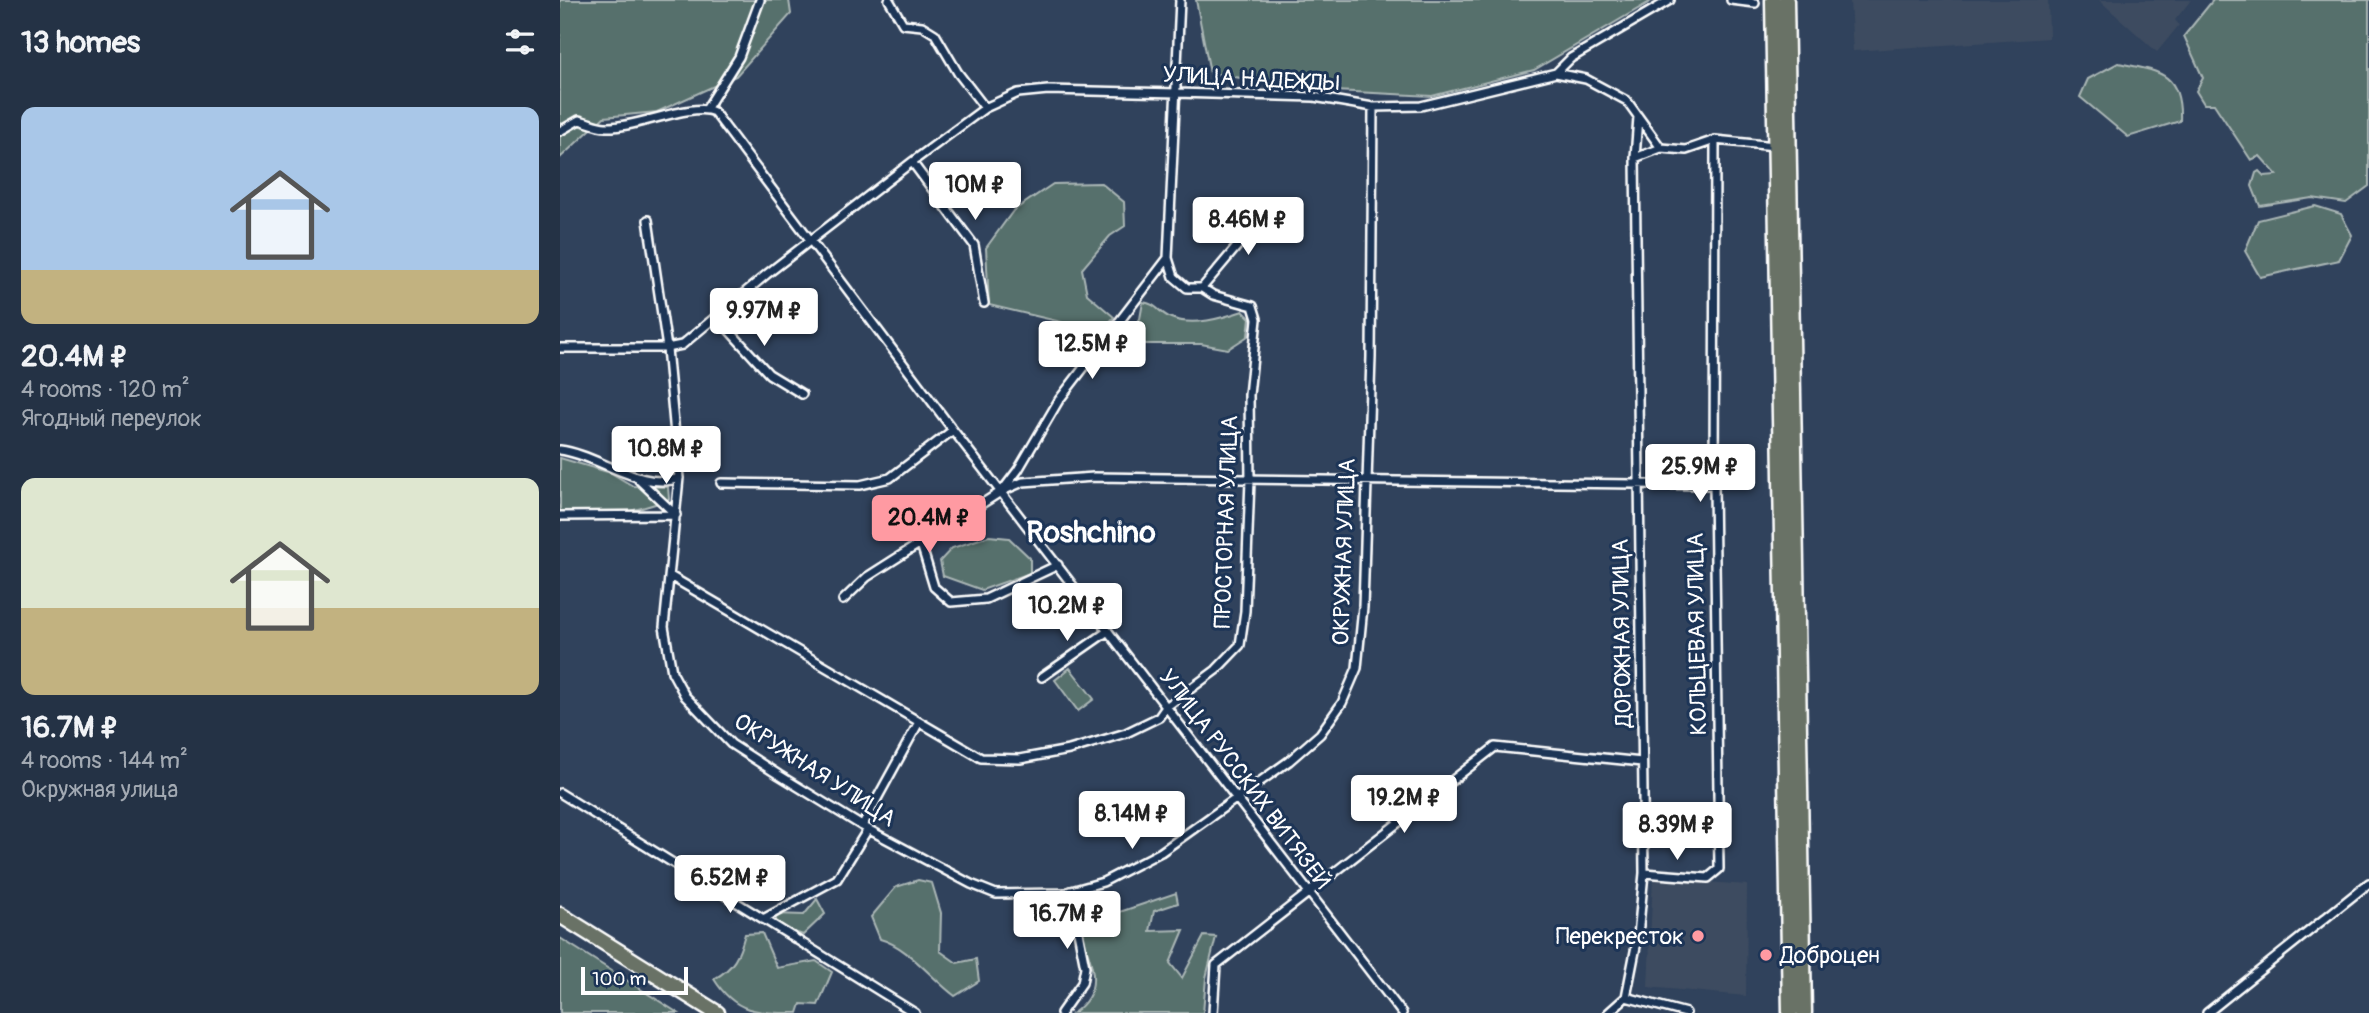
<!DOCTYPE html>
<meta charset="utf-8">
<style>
body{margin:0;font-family:Pangolin,sans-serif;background:#2c3a4c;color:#f1f3f6;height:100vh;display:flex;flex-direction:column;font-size:26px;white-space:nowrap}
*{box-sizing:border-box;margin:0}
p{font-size:23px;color:#a3aab3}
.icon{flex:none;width:38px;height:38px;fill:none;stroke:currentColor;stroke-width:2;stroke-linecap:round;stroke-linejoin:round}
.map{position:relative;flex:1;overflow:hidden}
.drawer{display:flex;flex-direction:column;background:#243245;width:560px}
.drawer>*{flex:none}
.scale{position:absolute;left:21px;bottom:18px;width:107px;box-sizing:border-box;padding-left:7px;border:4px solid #fff;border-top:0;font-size:19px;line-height:24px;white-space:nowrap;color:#fff;-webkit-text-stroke:5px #1d3557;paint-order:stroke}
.price{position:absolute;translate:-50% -60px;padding:0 16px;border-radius:7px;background:#fff;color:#222;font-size:23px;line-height:46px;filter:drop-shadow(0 2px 4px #0008)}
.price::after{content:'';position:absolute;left:50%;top:42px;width:21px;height:16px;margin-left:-10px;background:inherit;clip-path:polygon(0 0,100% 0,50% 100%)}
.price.current{background:#ff9aa2;color:#111}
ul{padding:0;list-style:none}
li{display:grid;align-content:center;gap:14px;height:371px;padding:0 21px}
li span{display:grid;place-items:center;height:217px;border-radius:14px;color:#555}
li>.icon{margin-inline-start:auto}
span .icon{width:126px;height:126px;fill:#fffc;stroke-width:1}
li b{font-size:30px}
h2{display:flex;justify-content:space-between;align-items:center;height:84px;padding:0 21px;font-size:30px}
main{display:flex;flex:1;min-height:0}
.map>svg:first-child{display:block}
.built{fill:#3e4c60}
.green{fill:#576f6c;stroke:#abb7b6;stroke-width:2}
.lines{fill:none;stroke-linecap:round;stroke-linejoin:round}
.street-casing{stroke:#fff;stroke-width:12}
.highway-casing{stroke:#fff;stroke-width:19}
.street{stroke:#1d3557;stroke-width:7}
.highway{stroke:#697266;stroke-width:14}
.poi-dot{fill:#ff9aa2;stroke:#1d3557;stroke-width:2.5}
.labels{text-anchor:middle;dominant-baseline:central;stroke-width:6;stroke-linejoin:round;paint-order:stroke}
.street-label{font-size:23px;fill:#fff;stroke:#1d3557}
.poi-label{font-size:23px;fill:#fff;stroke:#1d3557;text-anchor:end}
.district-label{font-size:30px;font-weight:bold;fill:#fff;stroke:#1d3557}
</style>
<main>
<section class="drawer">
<h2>13 homes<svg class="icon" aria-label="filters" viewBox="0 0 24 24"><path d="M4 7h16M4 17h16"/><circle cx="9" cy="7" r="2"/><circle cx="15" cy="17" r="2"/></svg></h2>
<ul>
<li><span style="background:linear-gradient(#a9c7e8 75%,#c2b280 0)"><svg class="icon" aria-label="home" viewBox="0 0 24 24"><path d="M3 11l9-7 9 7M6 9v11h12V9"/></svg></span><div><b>20.4M ₽</b><p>4 rooms · 120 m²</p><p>Ягодный переулок</p></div></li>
<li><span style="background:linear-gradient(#dfe7d0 60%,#c2b280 0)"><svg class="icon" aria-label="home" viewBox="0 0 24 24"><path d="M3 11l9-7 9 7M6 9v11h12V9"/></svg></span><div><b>16.7M ₽</b><p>4 rooms · 144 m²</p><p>Окружная улица</p></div></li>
</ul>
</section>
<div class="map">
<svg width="1809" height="1013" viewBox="0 0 1809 1013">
<rect width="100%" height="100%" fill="#30425c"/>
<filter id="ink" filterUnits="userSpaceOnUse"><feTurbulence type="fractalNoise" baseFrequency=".0143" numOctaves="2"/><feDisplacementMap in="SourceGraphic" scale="14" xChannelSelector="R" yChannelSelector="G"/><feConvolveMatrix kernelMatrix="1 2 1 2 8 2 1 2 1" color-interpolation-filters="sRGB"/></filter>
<g filter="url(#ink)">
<path class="built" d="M1290,0H1488L1489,38L1293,51Z
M1539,0H1631L1615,20L1619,25L1597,52Z
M1093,878L1187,885L1186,996L1088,987Z"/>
<path class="green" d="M0,0H229L231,14L176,76L97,112L44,117L0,158Z
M636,0H1093L974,70L872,96L755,90L650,73Z
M1653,0H1809V186L1786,203L1752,198L1700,206L1692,186L1696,173L1699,171L1704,176L1717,175L1700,156L1691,160L1654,104H1644L1636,91L1643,78L1624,36Z
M1558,63C1599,71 1622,72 1620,121L1568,137L1520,97L1528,79Z
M541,183L564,202L565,226L550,236L522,269L527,294L554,317L535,339L501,322L429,305L426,248L453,211L493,184Z
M1755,206L1781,214L1792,235L1779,260L1700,277L1685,251L1698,220Z
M583,302C597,304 599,313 611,318C633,327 662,318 683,311L690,318L688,336L668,349L641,344H585L569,329L580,319Z
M0,458L51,473L73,486L108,487L109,499C73,513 39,519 0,514Z
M429,536L449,538L470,558V573L422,590L383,576L380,561L392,548Z
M510,668L534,699L518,711L495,680Z
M358,880L372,883L381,913L380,951L397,963L416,959L419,981L395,996C371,978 347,946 320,939L311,917L336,887Z
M616,893L618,903L594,911L590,931L624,930L610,963L622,978L644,936L656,937L646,978L643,1013H513C548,989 529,958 518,926Z
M257,899L265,914L243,935L217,926L215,914L244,915Z
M202,933L217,968L256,961L272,972L258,1005L241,1004L238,1013C196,1013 175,1013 154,979C174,968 179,956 185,934Z
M0,938L11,945L118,1013H0Z"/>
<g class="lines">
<defs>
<path id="street" d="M329,0L343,24L362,26L375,34L398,73L425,108
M1171,0L1195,3
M996,73L1011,58L1110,0
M147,108L179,57L200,0
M0,131L19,120C28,122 37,127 46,127C74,129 134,101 154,112L393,430L842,1013
M1075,158L1101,148L1126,150L1155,140L1215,146
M352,162L414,245L424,303
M88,220L107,348L119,478L104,627L112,672L125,696L171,744L219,775L302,826L411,884L436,894L504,893L543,882L601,852L729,761L760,734L782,703L797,668L803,607L811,357L813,107
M642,288L711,206
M156,316L209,374L242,394
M0,348H107L122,345L207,274L352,162L425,108L458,93L488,90L617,93L754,97L813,107L861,106L996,73L1026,79L1067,101L1101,148
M0,450C36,454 83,492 119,478
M79,480L116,515
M161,483L300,485L330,478L393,430
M442,491L458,470L499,400L608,258
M0,516L116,515
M361,544L374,587L391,602L426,599L498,565
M110,576L421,758L460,759L509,750L566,733L599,717L606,707L656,670L680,645L685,611L690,480L689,395L697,319L693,306L653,295L642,288H627L614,277L608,258L620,0
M283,600L307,577L442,491L463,482L534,477L1154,485
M482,677L548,631
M0,793L355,1013
M302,826L359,722
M1084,873L1148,878L1159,869L1154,485L1155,140
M203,919L277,879L308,829
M1066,997L1126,1013
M501,1013L522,983L525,967L510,891
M653,1013L656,965L935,747L1082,762
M1048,1013L1066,997L1078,936L1084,873L1075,158L1078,117
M1647,1013L1809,883"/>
<path id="highway" d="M1213,0L1230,1013
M1226,0L1244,1013
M0,915L157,1013"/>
</defs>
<use href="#street" class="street-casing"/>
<use href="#highway" class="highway-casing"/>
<use href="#street" class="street"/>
<use href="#highway" class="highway"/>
</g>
</g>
<g class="poi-dot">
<circle cx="1138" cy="936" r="7"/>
<circle cx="1206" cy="955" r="7"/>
</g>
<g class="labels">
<g class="street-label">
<text transform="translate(691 79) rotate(3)">УЛИЦА НАДЕЖДЫ</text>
<text transform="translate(666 522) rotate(-88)">ПРОСТОРНАЯ УЛИЦА</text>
<text transform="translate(784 552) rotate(-88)">ОКРУЖНАЯ УЛИЦА</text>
<text transform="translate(1062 633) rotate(-91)">ДОРОЖНАЯ УЛИЦА</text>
<text transform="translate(1137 634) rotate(-91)">КОЛЬЦЕВАЯ УЛИЦА</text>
<text transform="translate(255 770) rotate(33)">ОКРУЖНАЯ УЛИЦА</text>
<text transform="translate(685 779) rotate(53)">УЛИЦА РУССКИХ ВИТЯЗЕЙ</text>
</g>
<g class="poi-label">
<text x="1124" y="936">Перекресток</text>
<text x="1220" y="955" text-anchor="start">Доброцен</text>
</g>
<g class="district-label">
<text x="531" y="532">Roshchino</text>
</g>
</g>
</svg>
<div class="scale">100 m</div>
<b class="price" style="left:415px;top:222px">10M ₽</b>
<b class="price" style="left:688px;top:257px">8.46M ₽</b>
<b class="price" style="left:204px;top:348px">9.97M ₽</b>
<b class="price" style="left:532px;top:381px">12.5M ₽</b>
<b class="price" style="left:106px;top:486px">10.8M ₽</b>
<b class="price" style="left:1140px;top:504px">25.9M ₽</b>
<b class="price current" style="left:369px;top:555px">20.4M ₽</b>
<b class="price" style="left:507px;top:643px">10.2M ₽</b>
<b class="price" style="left:844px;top:835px">19.2M ₽</b>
<b class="price" style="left:572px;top:851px">8.14M ₽</b>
<b class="price" style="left:1117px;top:862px">8.39M ₽</b>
<b class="price" style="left:170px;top:915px">6.52M ₽</b>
<b class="price" style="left:507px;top:951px">16.7M ₽</b>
</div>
</main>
